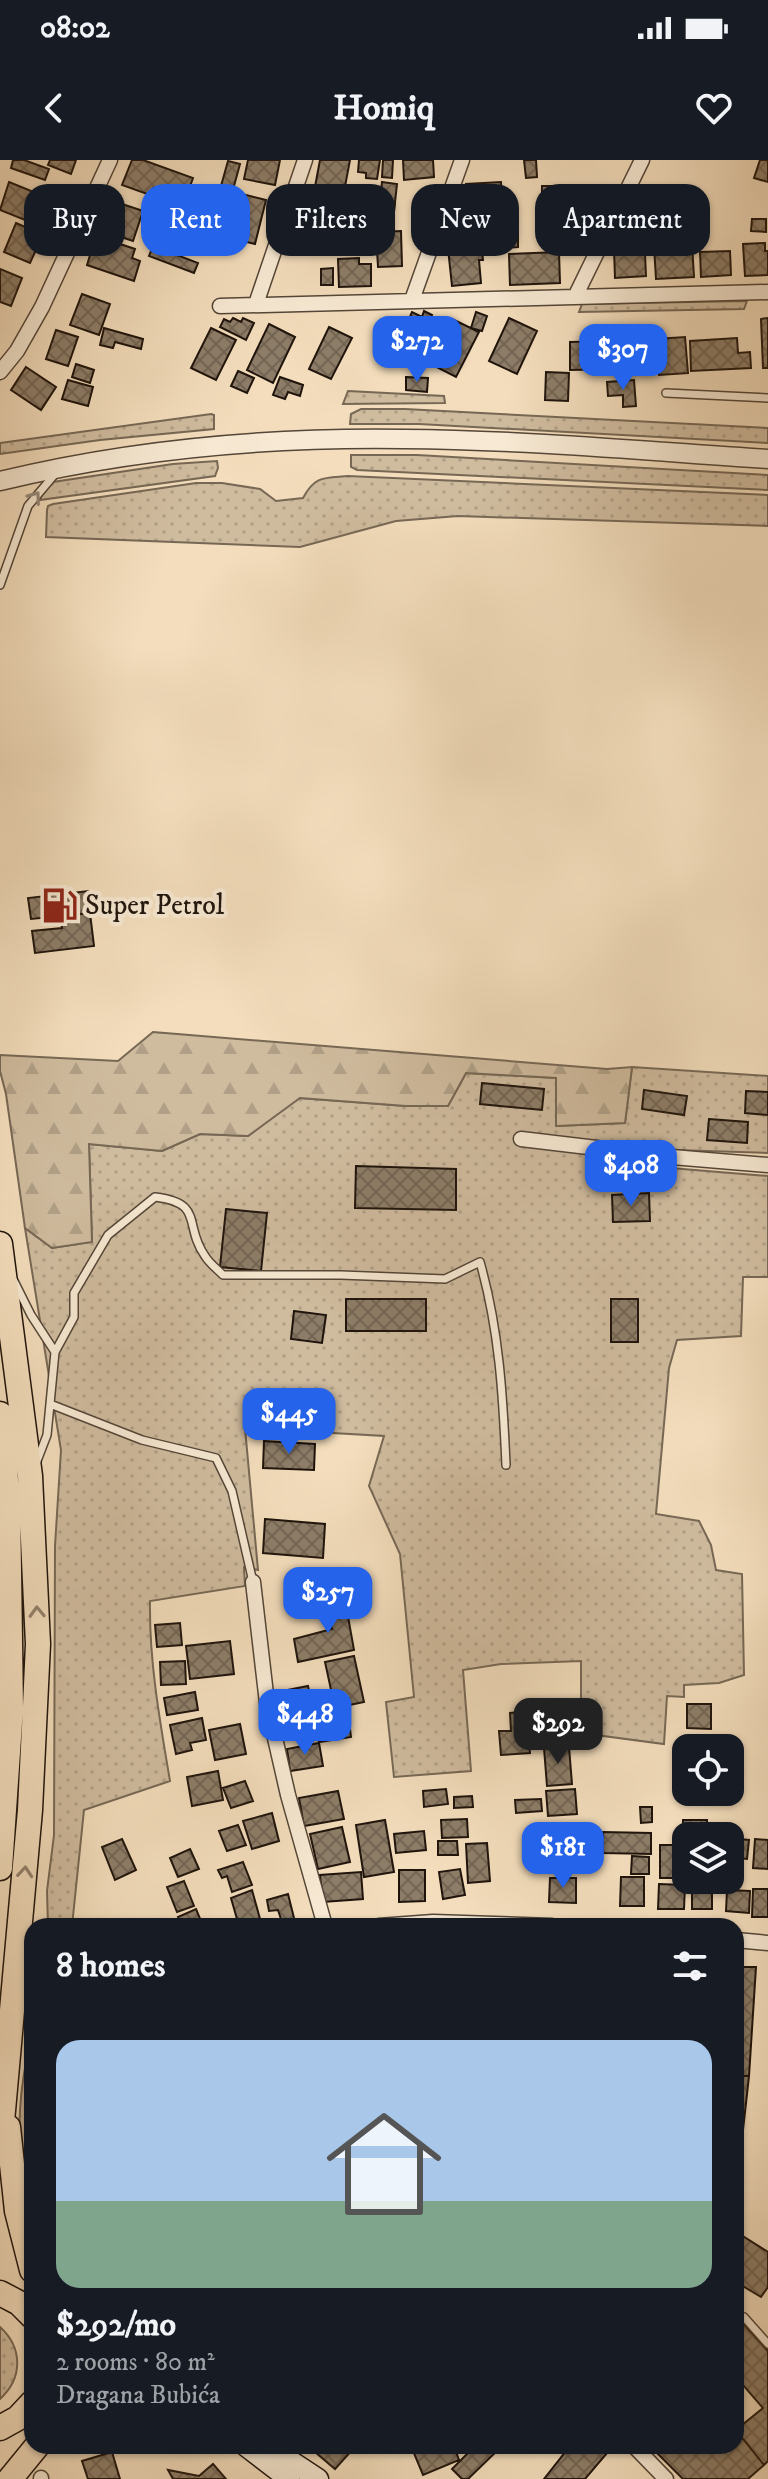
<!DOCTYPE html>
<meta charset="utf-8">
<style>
body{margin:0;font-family:"IM FELL DW Pica",serif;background:#20242c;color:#f1f3f6;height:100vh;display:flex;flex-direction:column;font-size:30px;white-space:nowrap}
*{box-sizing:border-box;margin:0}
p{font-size:26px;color:#9ea1a6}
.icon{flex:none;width:44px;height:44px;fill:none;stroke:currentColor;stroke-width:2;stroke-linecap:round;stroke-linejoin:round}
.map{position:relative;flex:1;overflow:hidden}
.side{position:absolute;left:24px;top:1758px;width:720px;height:536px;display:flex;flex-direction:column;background:#171b24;border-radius:24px;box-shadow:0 2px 6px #0004}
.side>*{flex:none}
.banner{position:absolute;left:24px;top:24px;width:720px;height:72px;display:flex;gap:16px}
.tools{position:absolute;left:672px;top:1574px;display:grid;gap:16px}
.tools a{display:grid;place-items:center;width:72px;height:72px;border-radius:16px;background:#171b24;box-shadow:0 2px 6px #0004;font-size:40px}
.price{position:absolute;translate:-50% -68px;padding:0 18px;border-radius:16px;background:#2563eb;color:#fff;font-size:26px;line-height:52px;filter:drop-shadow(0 2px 4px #0008)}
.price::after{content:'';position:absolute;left:50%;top:48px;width:24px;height:18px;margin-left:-12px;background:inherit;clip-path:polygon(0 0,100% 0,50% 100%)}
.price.on{background:#222;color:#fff}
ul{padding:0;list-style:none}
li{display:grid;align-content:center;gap:16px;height:424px;padding:0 32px}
li span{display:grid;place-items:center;height:248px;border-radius:24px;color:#555}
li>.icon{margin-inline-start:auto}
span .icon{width:144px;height:144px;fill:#fffc;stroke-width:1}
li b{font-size:34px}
h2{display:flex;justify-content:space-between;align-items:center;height:96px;padding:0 32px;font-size:34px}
.chip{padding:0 28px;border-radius:24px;background:#171b24;box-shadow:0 2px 6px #0004;font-size:28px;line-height:72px}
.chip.on{background:#2563eb;color:#fff}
.status{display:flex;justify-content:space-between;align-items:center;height:56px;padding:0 40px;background:#171b24;direction:ltr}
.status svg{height:22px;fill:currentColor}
header{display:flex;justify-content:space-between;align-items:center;height:104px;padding:0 32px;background:#171b24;font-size:36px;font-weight:800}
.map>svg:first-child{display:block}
.grass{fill:url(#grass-dots);stroke:#776855;stroke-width:2}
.forest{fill:url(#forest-firs);stroke:#776855;stroke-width:2}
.building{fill:url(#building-cross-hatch);stroke:#1f140c;stroke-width:2}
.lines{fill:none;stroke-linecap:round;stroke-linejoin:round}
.service-casing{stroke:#544638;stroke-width:10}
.minor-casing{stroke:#544638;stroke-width:17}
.tertiary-casing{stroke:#544638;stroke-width:21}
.secondary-casing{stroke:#1f140c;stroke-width:23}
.primary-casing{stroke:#1f140c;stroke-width:27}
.service{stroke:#f7e9d3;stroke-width:7}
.minor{stroke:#f7e9d3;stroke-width:14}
.tertiary{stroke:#f7e9d3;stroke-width:18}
.secondary{stroke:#f7e9d3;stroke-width:20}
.primary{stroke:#f3ddbc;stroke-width:24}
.oneway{stroke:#968979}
.oneway2{stroke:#94836d}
.labels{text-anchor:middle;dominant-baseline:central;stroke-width:8;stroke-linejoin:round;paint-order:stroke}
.poi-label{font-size:28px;fill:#1f140c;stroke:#f7e9d3;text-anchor:start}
</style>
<div class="status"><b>08:02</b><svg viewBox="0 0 49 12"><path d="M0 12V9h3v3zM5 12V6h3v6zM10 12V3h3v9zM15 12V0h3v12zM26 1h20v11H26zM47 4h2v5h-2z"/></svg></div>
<header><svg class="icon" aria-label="back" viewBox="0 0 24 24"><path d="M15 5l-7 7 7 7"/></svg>Homiq<svg class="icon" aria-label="heart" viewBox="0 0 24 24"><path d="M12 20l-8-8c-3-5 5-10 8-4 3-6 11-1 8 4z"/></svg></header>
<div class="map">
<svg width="768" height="2319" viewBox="0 0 768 2319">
<defs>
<pattern id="grass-dots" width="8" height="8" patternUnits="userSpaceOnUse" patternTransform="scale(2)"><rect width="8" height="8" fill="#cfbb9e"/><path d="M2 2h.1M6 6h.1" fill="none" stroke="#b1a087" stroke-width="1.8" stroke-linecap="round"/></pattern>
<pattern id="forest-firs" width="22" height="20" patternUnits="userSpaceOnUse" patternTransform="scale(2)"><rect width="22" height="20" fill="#cfbb9e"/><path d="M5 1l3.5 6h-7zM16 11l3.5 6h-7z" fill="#b1a087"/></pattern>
<pattern id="building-cross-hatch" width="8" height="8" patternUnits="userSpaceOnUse" patternTransform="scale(2)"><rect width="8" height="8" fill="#8d7d68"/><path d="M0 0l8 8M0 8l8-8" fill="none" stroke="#736554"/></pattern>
</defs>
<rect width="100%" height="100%" fill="#f3ddbc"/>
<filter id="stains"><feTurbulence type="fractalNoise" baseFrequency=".0025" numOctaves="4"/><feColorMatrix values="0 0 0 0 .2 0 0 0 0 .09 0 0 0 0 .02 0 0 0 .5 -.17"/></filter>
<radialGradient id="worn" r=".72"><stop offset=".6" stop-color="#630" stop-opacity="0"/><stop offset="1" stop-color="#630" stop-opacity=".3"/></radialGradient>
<path class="grass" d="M747,141L744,149L579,152L582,144Z
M348,231L444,236L445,243L343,244Z
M361,249H405L768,268V283L419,264H350L351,254Z
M211,254L214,255V269L100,280L0,294V283Z
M351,295H417L768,315V330L357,310L351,307Z
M217,301L218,308L215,316L40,340L42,334L53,322L173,304Z
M348,316L768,335V366L458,356L396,361L300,387L46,377L47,350L48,346L53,344L196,323H222L260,329L276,341L303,338C315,315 325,318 348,316Z
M632,907L768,916V993L676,990L671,1008L768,1016V1117H743L741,1176L677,1180L669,1208L656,1354L699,1361L711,1385L716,1410L742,1414L744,1515L719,1523L684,1525V1537L667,1536L664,1584L581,1573V1501L501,1504L463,1510L471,1611L394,1617L386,1542L414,1537L400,1394L369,1326L384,1276L245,1268L258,1410L244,1407L245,1426L150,1441C149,1501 160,1562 170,1621L84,1650L72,1766H48L47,1731L54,1675L55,1386L61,1290L25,1068L52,1088L92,1082L89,984L162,991L200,974L248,976L299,938L406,946H448L466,913L557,918V966L625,963Z
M32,1875L31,2024L23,2025C17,1967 18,1932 32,1875Z
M0,2167C23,2188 23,2218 0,2239Z"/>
<path class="forest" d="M153,872L607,909L632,907L625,963L556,966V918L466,913L448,946H406L300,938L248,976L200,974L162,991L89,984L92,1082L52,1088L25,1068L6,934L0,911V895L118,901Z"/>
<path class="building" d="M13,0H24L49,9L45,20L11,8Z
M50,0H76L71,14L48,5Z
M132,0H143L193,18L185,40L153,28L150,35L122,25Z
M248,0H280L275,25L244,19Z
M320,0H350L343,37L314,32Z
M359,0H380L377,19L366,18V13L358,12Z
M383,0H393L392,18L382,17Z
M403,0H433L434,17L404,20Z
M524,0H536L537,17L526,18Z
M760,0H768V22L754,18Z
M228,1L240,4L231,37L219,33Z
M9,22L46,37L35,64L0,50Z
M382,22L397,24L395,42L380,40Z
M501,22L502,41H496L498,66L469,69L466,24Z
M663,25V36H679V58H649L648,26Z
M542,26H592L593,54L542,55Z
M234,32L266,40L255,84L223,76Z
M157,40L192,52L189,64L153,53Z
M113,41L143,51L133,81L103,71Z
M380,43L395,44L393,60L378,59Z
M358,44L371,45L370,59L357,58Z
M752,59H766V72L751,71Z
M16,63L43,75L30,103L4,92Z
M401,71L402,106L378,107L376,72Z
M504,71H518V87L505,88Z
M542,75H563V84L542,83Z
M96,76L135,89L132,98L140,101L134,121L87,105Z
M477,76L478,90H482L483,100H479L481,123L452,126L447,79Z
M765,83V91H768V115L745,116L743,84Z
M692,84L694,117L656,119L654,86Z
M153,86L198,103L194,113L149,96Z
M634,88V95L645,94L646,116L615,118L614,89Z
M730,91L731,115L701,117L700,92Z
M559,92L560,123L510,125L509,94Z
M359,98V104H371V126L339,127L338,99Z
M333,108V125H321V109Z
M0,109L22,118L11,146L0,142Z
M82,134L110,144L99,175L70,165Z
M424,151L432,155L423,173L406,166L412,152L422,157Z
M476,152L487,156L482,171L471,168Z
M233,158L241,162L243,158L254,163L246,180L220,167L224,159L230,162Z
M509,158L537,171L517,214L489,201Z
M768,158V208H763L761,159Z
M452,159L479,172L456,217L421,199L432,178L435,180L443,165L448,168Z
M388,161L415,176L403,198L376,184Z
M269,164L295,177L273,223L247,210Z
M329,167L352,178L331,219L309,209Z
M104,168L143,179L141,189L115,182L113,188L100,185Z
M211,168L236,180L216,220L191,208Z
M56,170L78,177L68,206L46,199Z
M685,177L688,213L659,215L656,179Z
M737,178L738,193L750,192L751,208L691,211L690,181Z
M619,181L620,209L570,210V182Z
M652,183L654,208L629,210L628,185Z
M76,204L94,210L90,223L72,217Z
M26,207L56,227L41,250L11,230Z
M238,211L254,218L247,233L231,226Z
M546,212L569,213L568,241L545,240Z
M280,217L303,225L300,236L288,232L285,239L273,235Z
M406,217L428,218L427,232L406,230Z
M68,220L93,227L88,246L62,239Z
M634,220L636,246L623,247V235L608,236L607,222Z
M88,731L90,753L31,759L28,738Z
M90,753L94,786L35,793L32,771L62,768L60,756Z
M482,923L544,929L542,950L480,944Z
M644,930L687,936L684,955L642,949Z
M746,931L768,932V955L745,953Z
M709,959L748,962L747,983L707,980Z
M356,1006L456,1009V1050L355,1048Z
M649,1033L650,1061L613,1062L612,1035Z
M226,1049L267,1053L261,1111L220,1107Z
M346,1139H426V1171H346Z
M611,1139H638V1182H611Z
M294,1151L326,1155L322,1183L291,1179Z
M264,1281L315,1284L314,1310L263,1308Z
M265,1359L325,1364L323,1398L263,1393Z
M344,1434L354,1490L298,1502L294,1479L332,1469L326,1439Z
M180,1463L182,1485L157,1487L155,1465Z
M230,1481L234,1514L190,1519L186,1486Z
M354,1496L364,1542L335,1548L325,1502Z
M185,1501L186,1524L161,1525L160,1502Z
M308,1526L313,1548L277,1556L272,1533Z
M195,1532L198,1550L167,1555L164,1538Z
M687,1544H711V1569L687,1568Z
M546,1550L547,1574L528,1575L530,1593L501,1595L499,1571H511L510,1553Z
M202,1558L206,1580L190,1583L192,1590L176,1594L170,1565Z
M349,1561L351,1577L319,1582L316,1566Z
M240,1564L246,1594L215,1600L209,1570Z
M319,1583L323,1606L290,1611L287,1589Z
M569,1587L572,1624L547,1626L544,1588Z
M218,1611L223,1640L192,1646L187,1617Z
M245,1621L253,1641L231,1648L223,1628Z
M446,1629L448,1644L424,1647L423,1631Z
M575,1629L577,1654L548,1656L546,1631Z
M338,1631L344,1659L304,1666L299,1638Z
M472,1636L473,1647L454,1648V1637Z
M541,1639L542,1651L516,1653L515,1640Z
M640,1647H652V1662L641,1663Z
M272,1653L279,1681L252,1689L243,1661Z
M467,1659L468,1677L442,1678L441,1660Z
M385,1660L394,1712L364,1717L356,1665Z
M683,1660H707V1676H686V1717H683Z
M238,1665L246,1685L227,1691L219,1671Z
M342,1667L350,1702L318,1709L310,1674Z
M424,1671L426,1690L396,1693L394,1674Z
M603,1672L651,1673V1694L603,1693Z
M730,1678L749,1680L747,1699L730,1697Z
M122,1679L136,1710L115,1720L102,1687Z
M755,1679L768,1680V1709L753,1708Z
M438,1681H457L458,1695H438Z
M487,1683L490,1721L468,1723L466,1684Z
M660,1685H679L680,1718H660Z
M190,1689L199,1709L178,1717L170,1698Z
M632,1696L649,1697V1714H631Z
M243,1702L252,1725L232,1732L227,1716L222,1718L218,1710Z
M460,1709L465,1735L443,1739L439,1712Z
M399,1710H425V1741L399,1742Z
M361,1712L363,1739L323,1742L320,1715Z
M621,1717H644V1746H620Z
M550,1718H576V1743L549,1742Z
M184,1721L194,1746L177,1752L167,1727Z
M659,1724L685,1725L684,1749H658Z
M692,1729H712V1749H692Z
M753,1729H768V1757H752Z
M252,1730L262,1766H239L231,1738Z
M727,1730L750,1731L749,1753L726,1751Z
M288,1734L295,1762L283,1765L278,1750L269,1751L267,1740Z
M196,1749L203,1766H182L178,1757Z
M736,1807H756L749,1916H736Z
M736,1916H749L737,2024H736Z
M736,2024L738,2073L768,2092V2127L761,2137L736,2122Z
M741,2161L768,2191V2301L764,2305L736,2270L763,2248L736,2217V2165Z
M736,2270L764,2305L748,2319H683L650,2286H736Z
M308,2286H347L352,2290L335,2309Z
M411,2286H454L459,2300L423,2315Z
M475,2286H502L468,2319H462L452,2309Z
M570,2286H613L585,2319H544Z
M112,2292L120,2319H88L82,2301Z
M213,2304L226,2319H173L168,2310L199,2316Z"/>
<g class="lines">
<defs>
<path id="service" d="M666,233L768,238
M0,425L28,346L55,314
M14,1121L31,1155L55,1192
M50,1244L142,1280L216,1298L232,1331L253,1422
M37,1301L47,1275L55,1192L74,1157V1133L108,1075L155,1037C205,1043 183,1065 205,1096C209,1103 217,1109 223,1115H341L445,1119L480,1102C499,1169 503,1235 506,1305
M736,2155L744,2157L768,2184"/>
<path id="minor" d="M575,137L642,0
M412,140L462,0
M256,144L305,0
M220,146L768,132
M0,212L17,191L42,147L110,0
M521,979L672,997L768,1005
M253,1422L267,1543L288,1635L325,1766
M379,1766L433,1762L552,1766
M736,1780L768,1783
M634,2286L666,2319
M41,2318V2319"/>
<path id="tertiary" d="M0,321C132,289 268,277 404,279C525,280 647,291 768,299"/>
<path id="secondary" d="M246,2286L289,2319
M268,2286L318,2319"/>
<path id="primary" d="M0,1084L30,1316L38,1484L30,1650L0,1984
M0,1254L8,1342L11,1548L0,1708
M8,1967L17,2051L32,2110
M0,2133L19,2143L32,2156
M0,2268L18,2258L32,2243
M10,2319L37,2286"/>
</defs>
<use href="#service" class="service-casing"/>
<use href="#minor" class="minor-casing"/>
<use href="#tertiary" class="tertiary-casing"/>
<use href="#secondary" class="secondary-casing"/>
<use href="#primary" class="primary-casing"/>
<use href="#service" class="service"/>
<use href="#minor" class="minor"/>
<use href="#tertiary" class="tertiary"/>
<use href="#secondary" class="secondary"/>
<use href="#primary" class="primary"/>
</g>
<defs><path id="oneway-chevron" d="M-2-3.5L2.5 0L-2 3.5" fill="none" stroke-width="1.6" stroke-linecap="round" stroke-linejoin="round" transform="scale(2)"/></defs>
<use class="oneway" href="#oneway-chevron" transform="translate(35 337) rotate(-54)"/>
<g class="oneway2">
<use href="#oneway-chevron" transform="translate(37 1452) rotate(-92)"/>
<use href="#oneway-chevron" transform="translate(25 1712) rotate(-85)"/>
</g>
<defs>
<symbol id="fuel-bare" viewBox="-9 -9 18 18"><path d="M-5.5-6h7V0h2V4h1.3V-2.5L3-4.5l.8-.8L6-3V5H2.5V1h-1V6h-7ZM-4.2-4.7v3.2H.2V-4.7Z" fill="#8f2418" stroke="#f7e9d3" stroke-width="2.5" paint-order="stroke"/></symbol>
</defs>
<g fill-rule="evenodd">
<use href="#fuel-bare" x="34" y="720" width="51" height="51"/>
</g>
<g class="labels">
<g class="poi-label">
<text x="85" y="745">Super Petrol</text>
</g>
</g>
<rect width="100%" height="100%" filter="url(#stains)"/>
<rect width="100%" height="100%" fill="url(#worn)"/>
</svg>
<div class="tools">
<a><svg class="icon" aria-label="locate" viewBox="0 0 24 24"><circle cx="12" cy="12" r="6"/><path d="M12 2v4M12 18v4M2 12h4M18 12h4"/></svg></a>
<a><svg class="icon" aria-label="layers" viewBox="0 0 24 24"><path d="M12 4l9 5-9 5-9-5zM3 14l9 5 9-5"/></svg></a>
</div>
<b class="price" style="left:417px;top:224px">$272</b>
<b class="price" style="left:623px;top:232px">$307</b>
<b class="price" style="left:631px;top:1048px">$408</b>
<b class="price" style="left:289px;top:1296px">$445</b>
<b class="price" style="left:328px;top:1475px">$257</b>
<b class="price" style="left:305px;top:1597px">$448</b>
<b class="price on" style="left:558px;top:1606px">$292</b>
<b class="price" style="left:563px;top:1730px">$181</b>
<div class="banner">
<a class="chip">Buy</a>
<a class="chip on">Rent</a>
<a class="chip">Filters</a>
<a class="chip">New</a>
<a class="chip">Apartment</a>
</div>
<section class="side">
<h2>8 homes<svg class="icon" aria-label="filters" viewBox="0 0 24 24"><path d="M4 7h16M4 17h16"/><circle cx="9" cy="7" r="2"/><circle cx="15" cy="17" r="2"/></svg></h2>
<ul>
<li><span style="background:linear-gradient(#a9c7e8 65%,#7fa58c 0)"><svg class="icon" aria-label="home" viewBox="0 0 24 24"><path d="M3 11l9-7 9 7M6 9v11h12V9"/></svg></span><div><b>$292/mo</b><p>2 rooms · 80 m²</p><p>Dragana Bubića</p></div></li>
</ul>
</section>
</div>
